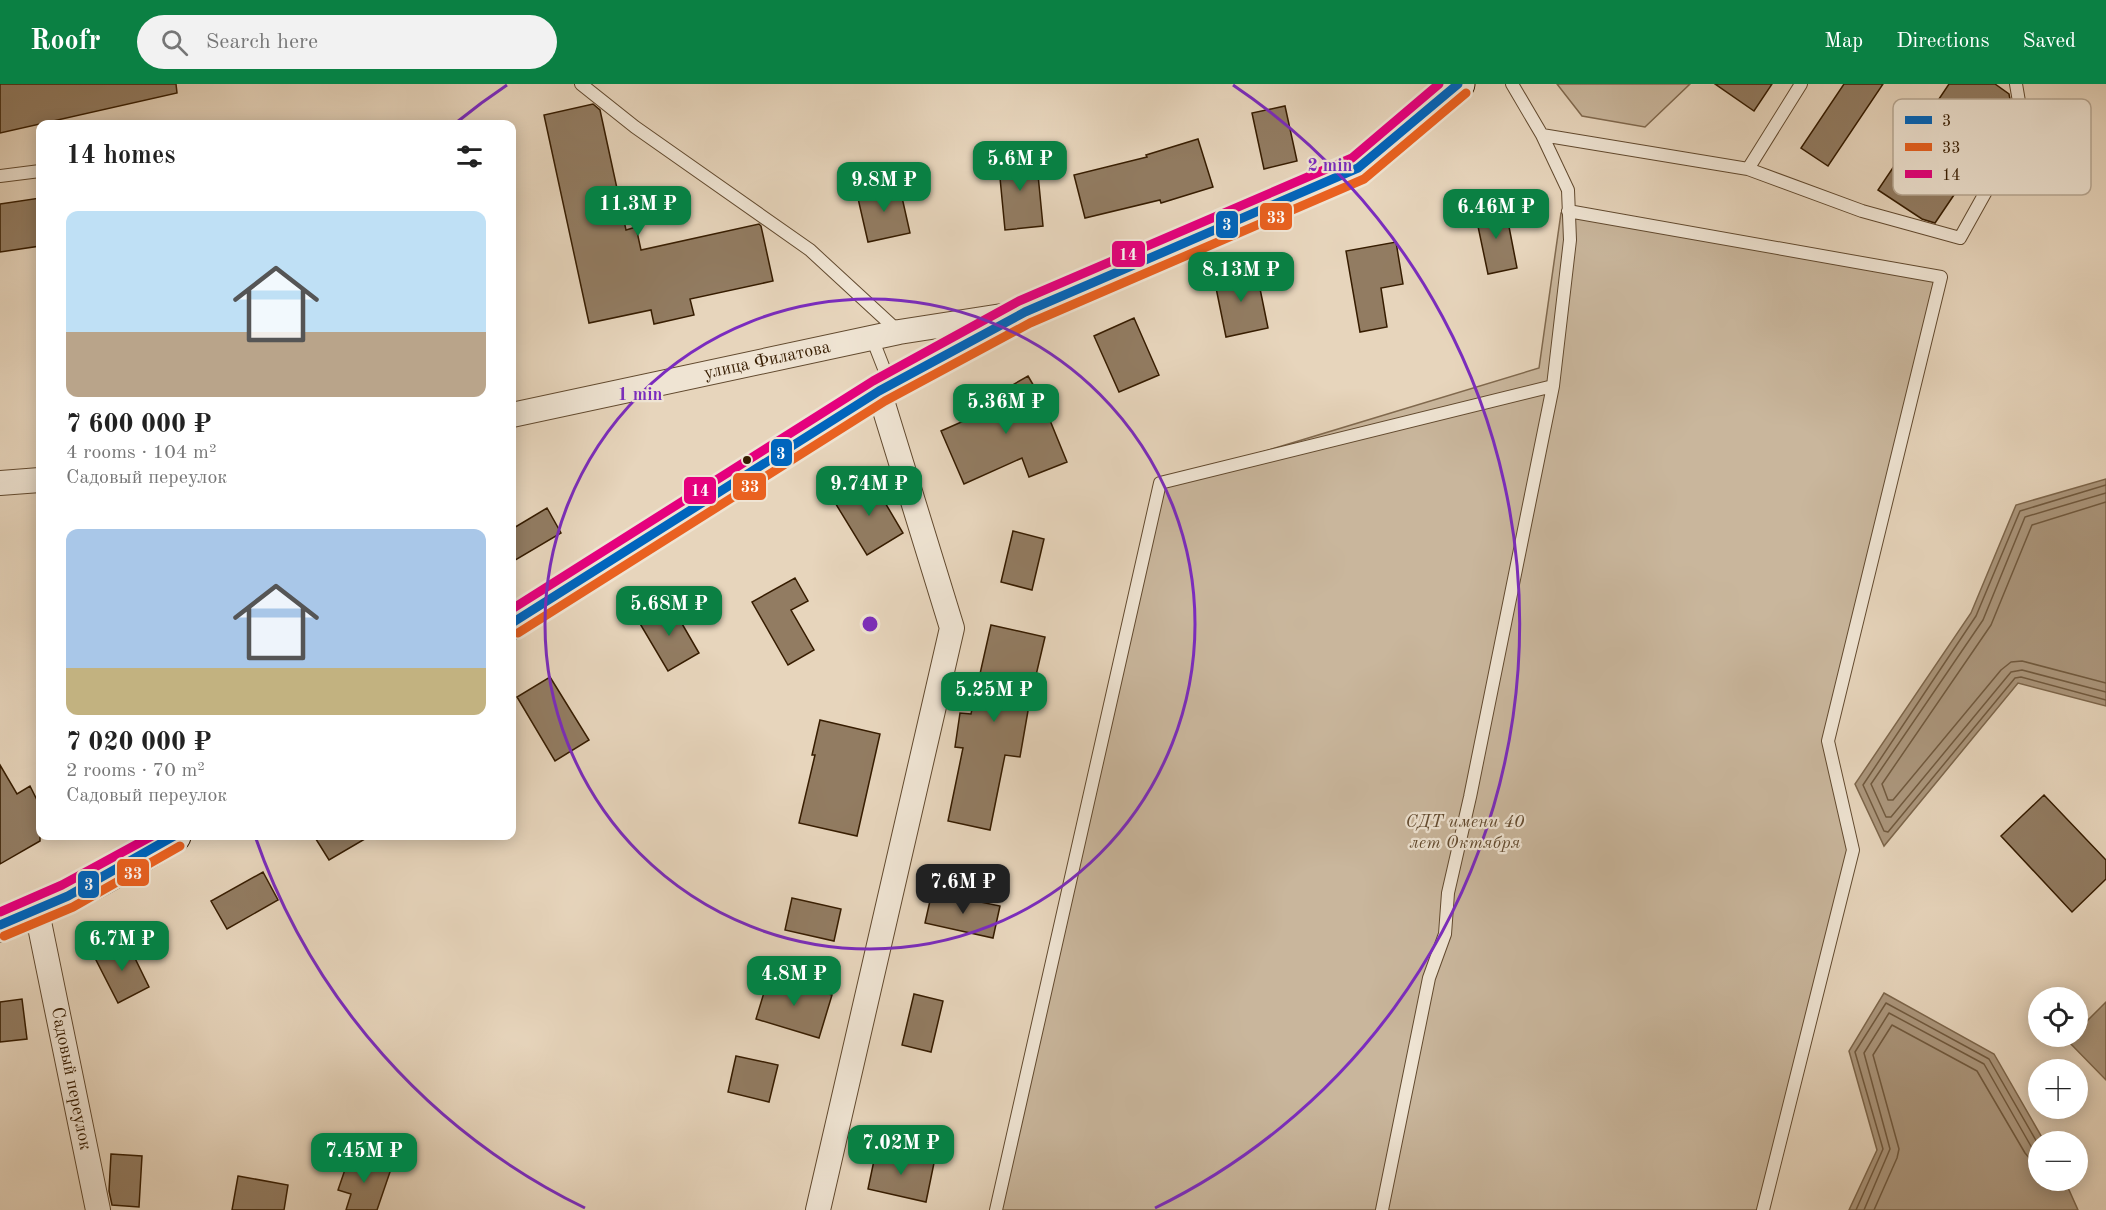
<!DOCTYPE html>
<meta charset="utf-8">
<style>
body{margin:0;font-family:"Old Standard TT",serif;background:#f2f2f2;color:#222;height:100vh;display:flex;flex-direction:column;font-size:22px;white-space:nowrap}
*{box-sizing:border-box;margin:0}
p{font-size:20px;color:#767676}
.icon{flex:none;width:33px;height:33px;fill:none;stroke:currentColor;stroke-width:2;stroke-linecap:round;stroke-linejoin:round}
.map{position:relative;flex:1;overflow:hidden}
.panel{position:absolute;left:36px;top:36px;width:480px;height:720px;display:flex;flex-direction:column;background:#fff;border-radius:12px;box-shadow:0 3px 15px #0003}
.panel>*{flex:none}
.buttons{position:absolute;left:2028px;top:903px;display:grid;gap:12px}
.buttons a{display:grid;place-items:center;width:60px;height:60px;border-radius:50%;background:#fff;box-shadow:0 3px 15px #0003;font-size:30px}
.price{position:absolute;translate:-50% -51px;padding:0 14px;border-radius:12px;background:#0b8043;color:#fff;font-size:20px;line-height:39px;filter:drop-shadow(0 2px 3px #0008)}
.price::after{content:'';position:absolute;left:50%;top:36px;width:18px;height:14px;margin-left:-9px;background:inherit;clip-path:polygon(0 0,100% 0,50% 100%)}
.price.on{background:#222;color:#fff}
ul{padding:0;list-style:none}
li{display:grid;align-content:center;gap:12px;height:318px;padding:0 30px}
li span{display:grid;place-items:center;height:186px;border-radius:12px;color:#555}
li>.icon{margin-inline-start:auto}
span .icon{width:108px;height:108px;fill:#fffc;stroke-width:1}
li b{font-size:26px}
h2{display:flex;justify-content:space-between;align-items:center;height:72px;padding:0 30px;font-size:26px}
header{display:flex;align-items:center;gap:36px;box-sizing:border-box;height:84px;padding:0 30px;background:#0b8043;color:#fff}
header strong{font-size:28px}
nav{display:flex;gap:33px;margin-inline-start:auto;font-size:21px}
.search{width:420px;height:54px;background:#f2f2f2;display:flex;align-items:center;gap:15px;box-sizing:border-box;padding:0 21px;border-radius:33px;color:#767676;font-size:22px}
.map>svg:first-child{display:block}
.green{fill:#c9b69c;stroke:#80694e;stroke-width:1.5}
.water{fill:#ab967c;stroke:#7c654a;stroke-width:1.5}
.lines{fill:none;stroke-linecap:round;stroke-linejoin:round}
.shore{stroke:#70593e;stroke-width:1.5}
.building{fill:#927c62;stroke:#361c00;stroke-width:1.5}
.service-casing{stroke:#624a2f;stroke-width:14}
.minor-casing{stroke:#624a2f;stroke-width:26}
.secondary-casing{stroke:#361c00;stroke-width:35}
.service{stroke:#efe4d3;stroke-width:12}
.minor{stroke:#efe4d3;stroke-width:24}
.secondary{stroke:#efe4d3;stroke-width:33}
.bus-1-casing{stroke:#efe4d3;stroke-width:14}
.bus-2-casing{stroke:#efe4d3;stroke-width:14}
.bus-3-casing{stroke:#efe4d3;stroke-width:14}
.bus-1{stroke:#0065bd;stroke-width:9}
.bus-2{stroke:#e96120;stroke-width:9}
.bus-3{stroke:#e5007d;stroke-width:9}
.ring{fill:none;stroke:#7b2cbf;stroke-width:3}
.bus-dot{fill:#361c00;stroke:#efe4d3;stroke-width:2}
.labels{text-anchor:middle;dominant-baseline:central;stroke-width:4.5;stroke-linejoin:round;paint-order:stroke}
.street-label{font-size:18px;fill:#361c00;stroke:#efe4d3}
.park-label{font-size:18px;font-style:italic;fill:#624a2f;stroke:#efe4d3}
.key{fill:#efe4d3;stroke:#b8a894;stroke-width:1.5}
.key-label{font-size:16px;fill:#361c00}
.centre{fill:#7b2cbf;stroke:#efe4d3;stroke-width:3}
.ring-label{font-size:18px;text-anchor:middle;font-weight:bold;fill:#7b2cbf;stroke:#efe4d3;stroke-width:4.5;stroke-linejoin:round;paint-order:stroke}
.line-badge{stroke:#efe4d3;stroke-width:2}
.badge-label{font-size:16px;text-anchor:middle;font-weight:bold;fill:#fff}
</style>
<header>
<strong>Roofr</strong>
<div class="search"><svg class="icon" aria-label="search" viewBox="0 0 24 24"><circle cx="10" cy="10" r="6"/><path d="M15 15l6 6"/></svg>Search here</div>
<nav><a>Map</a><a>Directions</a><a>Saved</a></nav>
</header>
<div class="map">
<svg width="2106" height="1126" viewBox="0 0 2106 1126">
<rect width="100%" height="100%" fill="#e7d5bc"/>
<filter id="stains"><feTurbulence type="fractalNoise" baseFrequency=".00333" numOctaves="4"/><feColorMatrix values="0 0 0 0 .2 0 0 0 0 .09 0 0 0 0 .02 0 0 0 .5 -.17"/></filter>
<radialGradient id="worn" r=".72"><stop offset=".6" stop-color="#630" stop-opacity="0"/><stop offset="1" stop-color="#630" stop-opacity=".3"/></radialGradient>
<path class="green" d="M1557,0H1690L1645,43L1582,32Z
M1561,129L1941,193L1828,657L1853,766L1763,1126H996L1160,399L1539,284Z"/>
<path class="water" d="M2106,395V622L2018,599L1884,762L1855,700L1971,529L2016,421Z
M1884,909L1994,970L2044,1057L2038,1058V1096L2065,1097L2078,1126H1849L1877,1066L1849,967Z
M2106,918V996L2067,956L2070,953L2078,952V946Z"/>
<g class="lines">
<path class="shore" d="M2106,401L2020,427L1976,532L1863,701L1884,747L1888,748L2015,594L2021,593L2106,616
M2106,409L2025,433L1983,536L1871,700L1886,733H1891L2011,588L2022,586L2106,608
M2106,418L2032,441L1991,541L1882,700L1888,716H1893L2001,586L2011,578L2022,577L2106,599
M1856,1126L1883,1065L1855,968L1886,919L1989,975L2038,1060
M1864,1126L1890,1065L1864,969L1889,929L1984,980L2032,1064L2038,1070
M1874,1126L1897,1074L1899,1065L1873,971L1892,941L1977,987L2025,1069L2031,1076L2038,1079"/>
</g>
<path class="building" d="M0,0H176L177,9L0,49Z
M1715,0H1772L1754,27Z
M1844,0H1883L1828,82L1801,64Z
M1949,0H1995L2009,10L2012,25L1935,139L1922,135L1878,106Z
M593,20L600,26L626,146L636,143L641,166L759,140L761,142L773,197L690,215L694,231L654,240L651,226L589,239L544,31Z
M1285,22L1297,77L1264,85L1252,29Z
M1198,55L1213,103L1161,119L1160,116L1085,134L1074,91L1147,73L1146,71Z
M1036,70L1043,142L1005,146L998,73Z
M899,100L910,149L868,158L857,110Z
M40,114V162L0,168V120Z
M1505,122L1517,184L1488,190L1475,128Z
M1396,158L1403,200L1381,204L1387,243L1360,248L1346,167Z
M1256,185L1268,244L1226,253L1214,194Z
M1134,234L1159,291L1119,308L1094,252Z
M1028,292L1049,328L1047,329L1067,378L1029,393L1022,374L964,400L941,347L982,329L978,321Z
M871,395L903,449L867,471L834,417Z
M547,424L561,449L512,478V445Z
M1013,447L1044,455L1032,506L1001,498Z
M795,494L808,517L791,526L814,566L788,581L752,518Z
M670,519L699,569L668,587L639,538Z
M991,541L1045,553L1029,621L1020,673L1005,671L990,746L948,737L963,664L955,663L960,629L971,630Z
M550,593L589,656L555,677L517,613Z
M820,636L880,650L857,752L799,739L815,671H812Z
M0,681L17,710L30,702L40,722V757L0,780Z
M2044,711L2106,776V795L2072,828L2001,752Z
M314,752H370L329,776Z
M263,788L278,816L227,845L211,817Z
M932,808L1000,822L993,854L925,839Z
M792,814L841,825L834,857L785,846Z
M127,858L149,903L118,919L95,874Z
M769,892L832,911L819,954L756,935Z
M914,910L943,917L931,968L902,961Z
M22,915L27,955L0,958V918Z
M736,972L778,981L769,1018L728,1008Z
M876,1067L934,1079L926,1118L868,1105Z
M111,1070L142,1072L139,1123L112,1121L109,1107Z
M350,1071L391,1085L377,1126H346L351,1110L338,1106Z
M238,1092L288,1101L284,1126H232Z"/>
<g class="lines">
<defs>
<path id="service" d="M581,0L635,43L810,166L899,248
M1512,0L1542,51L1748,85
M1801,0L1748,85L1862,127L1960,154L2023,41L2016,0
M0,92L40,87
M1568,127L1941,193L1828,657L1853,766L1763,1126
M872,254L890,300
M996,1126L1160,399L1553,302
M1382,1126L1429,894L1445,850L1448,809L1470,713L1553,302L1570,156L1568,106L1542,51"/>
<g id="minor">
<path id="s1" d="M512,331L899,248L1008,231"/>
<path d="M0,399L40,396"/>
<path id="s2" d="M37,828L98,1126"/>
<path d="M818,1126L952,544L879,307"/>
</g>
<path id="secondary" d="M512,539L879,307L1025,228L1358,84L1458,0
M0,841C62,819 118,786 174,752"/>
</defs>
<use href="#service" class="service-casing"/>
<use href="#minor" class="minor-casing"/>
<use href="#secondary" class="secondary-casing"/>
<use href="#service" class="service"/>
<use href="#minor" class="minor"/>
<use href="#secondary" class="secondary"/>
<defs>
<path id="bus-1" d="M512,539L879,307L1025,228L1358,84L1458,0
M0,841L68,812L174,752"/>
<path id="bus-2" d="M518,549L885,317L1030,239L1364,95L1466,9
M4,852L73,823L180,762"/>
<path id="bus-3" d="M512,525L873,297L1019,217L1352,74L1439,0
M0,828L62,801L152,752"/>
</defs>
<use href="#bus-1" class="bus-1-casing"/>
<use href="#bus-2" class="bus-2-casing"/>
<use href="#bus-3" class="bus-3-casing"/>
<use href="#bus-1" class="bus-1"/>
<use href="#bus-2" class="bus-2"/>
<use href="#bus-3" class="bus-3"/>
</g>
<g class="ring">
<circle cx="870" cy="540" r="325"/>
<path d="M585 1124A650 650 0 0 1 255 752M457 38A650 650 0 0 1 507 1M1233 1A650 650 0 0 1 1155 1124"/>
</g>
<circle class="bus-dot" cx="747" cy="376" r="5"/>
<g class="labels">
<g class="street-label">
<text stroke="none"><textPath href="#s1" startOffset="261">улица Филатова</textPath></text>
<text stroke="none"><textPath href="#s2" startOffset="170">Садовый переулок</textPath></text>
</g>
<g class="park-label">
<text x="1465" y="738">СДТ имени 40<tspan x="1465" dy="21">лет Октября</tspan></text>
</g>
</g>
<rect x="1893" y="15" width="198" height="96" rx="9" class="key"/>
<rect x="1905" y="32" width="27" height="8" fill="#0065bd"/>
<rect x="1905" y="59" width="27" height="8" fill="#e96120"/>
<rect x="1905" y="86" width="27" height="8" fill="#e5007d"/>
<g class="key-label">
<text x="1942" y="42">3</text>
<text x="1942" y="69">33</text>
<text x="1942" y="96">14</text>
</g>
<circle cx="870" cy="540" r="9" class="centre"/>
<g class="ring-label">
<text x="1330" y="87">2 min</text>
<text x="640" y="316">1 min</text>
</g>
<g class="line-badge">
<rect x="1259" y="118" width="34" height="29" rx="6" fill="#e96120"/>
<rect x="1215" y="126" width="24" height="29" rx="6" fill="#0065bd"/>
<rect x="1111" y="156" width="35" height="28" rx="6" fill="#e5007d"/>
<rect x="770" y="354" width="23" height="29" rx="6" fill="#0065bd"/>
<rect x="732" y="388" width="35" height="29" rx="6" fill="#e96120"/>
<rect x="683" y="392" width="34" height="29" rx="6" fill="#e5007d"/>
<rect x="116" y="774" width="34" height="29" rx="6" fill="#e96120"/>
<rect x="77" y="786" width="23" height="29" rx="6" fill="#0065bd"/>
</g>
<g class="badge-label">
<text x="1276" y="139">33</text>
<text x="1227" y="146">3</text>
<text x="1128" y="176">14</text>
<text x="781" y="375">3</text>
<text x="750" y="408">33</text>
<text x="700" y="412">14</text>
<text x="133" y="795">33</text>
<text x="89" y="806">3</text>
</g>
<rect width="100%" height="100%" filter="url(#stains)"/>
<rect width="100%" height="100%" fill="url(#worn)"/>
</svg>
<div class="buttons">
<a><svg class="icon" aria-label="locate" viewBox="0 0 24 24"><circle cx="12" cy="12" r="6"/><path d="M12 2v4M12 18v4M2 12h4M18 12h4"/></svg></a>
<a>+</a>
<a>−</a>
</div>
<b class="price" style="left:1020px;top:108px">5.6M ₽</b>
<b class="price" style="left:884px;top:129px">9.8M ₽</b>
<b class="price" style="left:638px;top:153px">11.3M ₽</b>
<b class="price" style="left:1496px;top:156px">6.46M ₽</b>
<b class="price" style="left:1241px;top:219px">8.13M ₽</b>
<b class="price" style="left:1006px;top:351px">5.36M ₽</b>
<b class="price" style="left:869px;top:433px">9.74M ₽</b>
<b class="price" style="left:669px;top:553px">5.68M ₽</b>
<b class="price" style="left:994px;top:639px">5.25M ₽</b>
<b class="price on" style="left:963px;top:831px">7.6M ₽</b>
<b class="price" style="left:122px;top:888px">6.7M ₽</b>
<b class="price" style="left:794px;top:923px">4.8M ₽</b>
<b class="price" style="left:901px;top:1092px">7.02M ₽</b>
<b class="price" style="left:364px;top:1100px">7.45M ₽</b>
<section class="panel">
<h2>14 homes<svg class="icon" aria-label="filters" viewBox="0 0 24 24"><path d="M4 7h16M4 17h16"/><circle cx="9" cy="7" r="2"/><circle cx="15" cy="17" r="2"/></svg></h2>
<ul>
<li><span style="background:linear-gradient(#bfe0f5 65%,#b9a48a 0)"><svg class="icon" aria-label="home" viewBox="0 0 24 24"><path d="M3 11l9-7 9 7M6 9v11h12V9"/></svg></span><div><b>7 600 000 ₽</b><p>4 rooms · 104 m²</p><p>Садовый переулок</p></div></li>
<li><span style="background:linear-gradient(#a9c7e8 75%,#c2b280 0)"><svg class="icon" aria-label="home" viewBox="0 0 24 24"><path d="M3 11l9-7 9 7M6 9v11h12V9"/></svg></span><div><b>7 020 000 ₽</b><p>2 rooms · 70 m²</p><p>Садовый переулок</p></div></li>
</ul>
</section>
</div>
